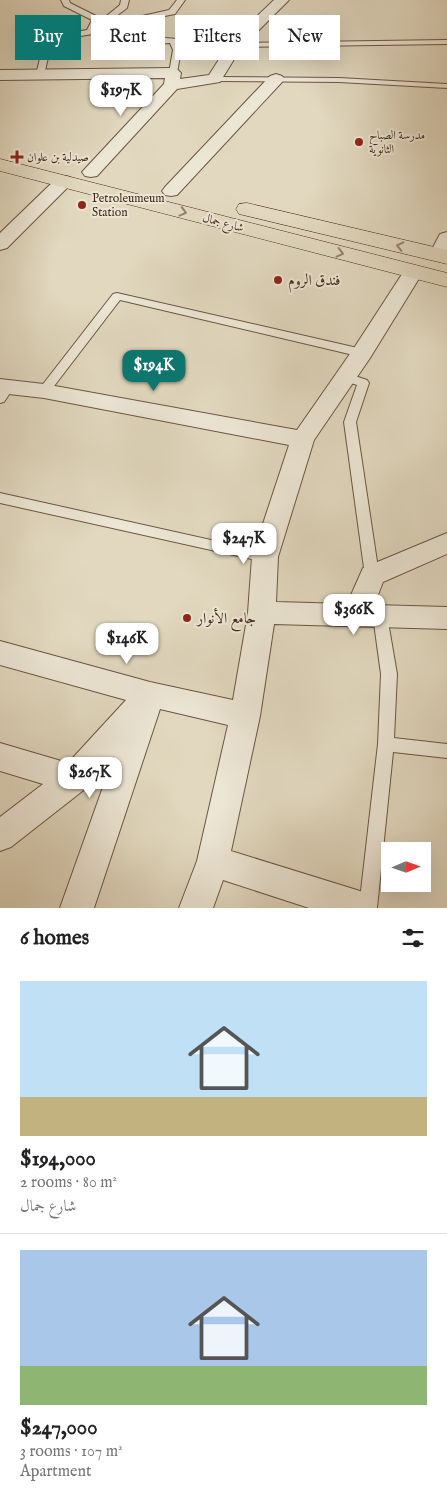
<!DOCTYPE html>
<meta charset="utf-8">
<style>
body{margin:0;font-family:"IM FELL English",Amiri,serif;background:#f6f6f6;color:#222;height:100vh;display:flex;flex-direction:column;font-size:19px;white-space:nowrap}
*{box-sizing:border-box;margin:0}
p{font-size:16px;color:#767676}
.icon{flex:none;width:28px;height:28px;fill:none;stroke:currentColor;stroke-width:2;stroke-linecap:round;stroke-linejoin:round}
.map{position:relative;height:908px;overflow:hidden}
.panel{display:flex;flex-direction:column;background:#fff;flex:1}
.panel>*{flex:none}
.top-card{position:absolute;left:15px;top:15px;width:418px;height:45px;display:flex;gap:10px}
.needle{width:32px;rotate:88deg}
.tools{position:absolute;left:381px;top:842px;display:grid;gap:10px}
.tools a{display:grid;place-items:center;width:50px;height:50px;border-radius:0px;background:#fff;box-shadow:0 5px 20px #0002;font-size:25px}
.price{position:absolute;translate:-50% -42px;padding:0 11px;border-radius:10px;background:#fff;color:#222;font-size:16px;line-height:32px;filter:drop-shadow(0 1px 2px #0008)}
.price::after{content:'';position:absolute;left:50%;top:30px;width:15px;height:11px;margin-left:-8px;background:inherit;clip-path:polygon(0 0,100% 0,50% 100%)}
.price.selected{background:#0f766e;color:#fff}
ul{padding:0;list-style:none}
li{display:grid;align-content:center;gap:10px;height:265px;padding:0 20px}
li+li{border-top:1px solid #e0e0e0}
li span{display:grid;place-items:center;height:155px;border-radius:0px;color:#555}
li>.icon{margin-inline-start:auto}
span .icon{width:90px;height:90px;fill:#fffc;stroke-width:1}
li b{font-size:21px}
h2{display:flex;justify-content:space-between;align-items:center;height:60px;padding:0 20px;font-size:21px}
.pill{padding:0 18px;border-radius:0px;background:#fff;box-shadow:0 5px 20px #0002;font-size:18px;line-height:45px}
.pill.selected{background:#0f766e;color:#fff}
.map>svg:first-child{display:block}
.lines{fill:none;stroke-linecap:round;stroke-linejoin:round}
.lane-casing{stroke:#6c5543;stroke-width:2}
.street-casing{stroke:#6c5543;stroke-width:2}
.primary-casing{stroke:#45291a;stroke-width:1}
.lane{fill:#ece6d5;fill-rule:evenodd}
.street{fill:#ece6d5;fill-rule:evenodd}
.primary{fill:#e1d8bf;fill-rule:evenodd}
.oneway{stroke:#93806c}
.poi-dot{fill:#8f2418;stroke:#ece6d5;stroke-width:2}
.labels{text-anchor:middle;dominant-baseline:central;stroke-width:4;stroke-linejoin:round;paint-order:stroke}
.far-poi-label{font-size:12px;fill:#45291a;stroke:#ece6d5;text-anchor:start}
.far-street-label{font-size:12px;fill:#45291a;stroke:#ece6d5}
.poi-label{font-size:15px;fill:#45291a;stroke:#ece6d5;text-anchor:start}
</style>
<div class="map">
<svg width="447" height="908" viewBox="0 0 447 908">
<rect width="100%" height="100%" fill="#e1d8bf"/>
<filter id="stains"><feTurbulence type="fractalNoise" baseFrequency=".004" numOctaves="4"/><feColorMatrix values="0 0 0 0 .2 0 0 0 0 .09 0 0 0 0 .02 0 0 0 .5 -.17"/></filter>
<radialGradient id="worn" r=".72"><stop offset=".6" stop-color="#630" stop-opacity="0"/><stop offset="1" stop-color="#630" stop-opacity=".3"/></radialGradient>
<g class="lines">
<defs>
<path id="lane" d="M61,0H69L70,3L98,17L104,18L120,5L121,0H129L127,8L111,20L115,22L169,10L177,0H185L175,14L119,25C140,45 152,35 176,39L181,50L177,73L173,75L169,73L173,50L170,43C156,44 139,46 126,38C116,33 111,23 99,22L93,34L68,38L57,50L49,53L44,75L37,77L36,75L42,50L51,46L63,34L87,30L92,20L64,6Z
M447,40V44L235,47L231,45L235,43Z
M211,77L339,78L447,84V88L339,82L214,81H211Z
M117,293L362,349L368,353L362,357L120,300L48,394H40L38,391L40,388L113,294Z
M346,373L367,380L369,383L356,422L379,575L377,579L372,580L367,579L365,575L344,422L357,385L342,380L340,377Z
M8,383L14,387L4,402L0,403V390L4,384Z
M0,493L265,552L270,553L272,557L270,561L265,562L0,503Z
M380,610L385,612L387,616L397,674L394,738L447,744V758L393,752L377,908H359L378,744L381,674L373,616L375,612Z"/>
<path id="street" d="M274,0H289L241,48L220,82L177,89L97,176L91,177L85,176L82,172L164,84L165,78L0,80V70L173,68L178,70L181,73L180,79L209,75L230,42Z
M276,74L282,76L284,79L282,82L177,195L171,196L165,195L162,191L165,187L270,76Z
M64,176L70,177L73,181L70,185L7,248L0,250V233L58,177Z
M447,232V257L439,261L432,259L429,255L440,234Z
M413,266L420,268L423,272L370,358L314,440L278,557L276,602L347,604L363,568L447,533V554L383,582L374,605L447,607V629L274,624L260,716L231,851L360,891L372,896L377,908H309L223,880L213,908H179L197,861L228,725L160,709L94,908H60L114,756L85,789L11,847L0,851V817L43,784L0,771V743L68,763L126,700L0,665V641L150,682L233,700L248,613L252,557L289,445L44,398L0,393V379L44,384L297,430L354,348L406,268Z"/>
<path id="primary" d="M0,159L447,273V287L0,171Z
M247,203L447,250V264L239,214L236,209L239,204Z"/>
</defs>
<use href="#lane" class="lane-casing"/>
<use href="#street" class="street-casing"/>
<use href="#primary" class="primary-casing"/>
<use href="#lane" class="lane"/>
<use href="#street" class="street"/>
<use href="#primary" class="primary"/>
</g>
<defs><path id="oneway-chevron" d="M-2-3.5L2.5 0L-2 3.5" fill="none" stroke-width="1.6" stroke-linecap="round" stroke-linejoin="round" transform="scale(1.25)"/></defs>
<g class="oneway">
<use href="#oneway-chevron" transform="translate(183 212) rotate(15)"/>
<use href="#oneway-chevron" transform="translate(400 246) rotate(-167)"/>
<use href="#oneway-chevron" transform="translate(340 253) rotate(15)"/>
</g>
<g class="poi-dot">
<circle cx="359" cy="142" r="5"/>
<path d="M14.5 149.5h5v5h5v5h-5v5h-5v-5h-5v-5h5z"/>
<circle cx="82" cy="205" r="5"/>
<circle cx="278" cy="280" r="5"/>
<circle cx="187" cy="618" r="5"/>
</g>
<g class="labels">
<g class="far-poi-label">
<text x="369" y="135">مدرسة الصباح<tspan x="369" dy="14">الثانوية</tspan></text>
<text x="27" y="157">صيدلية بن علوان</text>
<text x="92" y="198">Petroleumeum<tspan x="92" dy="14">Station</tspan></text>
</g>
<g class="far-street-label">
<text transform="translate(223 223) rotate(15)">شارع جمال</text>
</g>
<g class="poi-label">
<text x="288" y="280">فندق الروم</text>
<text x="197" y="618">جامع الأنوار</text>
</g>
</g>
<rect width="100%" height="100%" filter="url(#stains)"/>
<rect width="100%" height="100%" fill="url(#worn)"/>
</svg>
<div class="tools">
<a><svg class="needle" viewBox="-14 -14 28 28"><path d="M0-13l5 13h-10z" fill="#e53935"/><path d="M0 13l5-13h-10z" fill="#767676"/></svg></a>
</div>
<b class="price" style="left:121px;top:117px">$197K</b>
<b class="price selected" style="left:154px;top:392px">$194K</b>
<b class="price" style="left:244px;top:565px">$247K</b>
<b class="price" style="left:354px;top:636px">$366K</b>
<b class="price" style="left:127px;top:665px">$146K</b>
<b class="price" style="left:90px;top:799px">$267K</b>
<div class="top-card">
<a class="pill selected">Buy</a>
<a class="pill">Rent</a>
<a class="pill">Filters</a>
<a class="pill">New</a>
</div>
</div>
<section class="panel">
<h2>6 homes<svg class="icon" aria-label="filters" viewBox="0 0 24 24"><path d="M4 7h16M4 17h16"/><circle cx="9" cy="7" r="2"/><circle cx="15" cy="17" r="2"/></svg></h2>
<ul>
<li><span style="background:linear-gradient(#bfe0f5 75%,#c2b280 0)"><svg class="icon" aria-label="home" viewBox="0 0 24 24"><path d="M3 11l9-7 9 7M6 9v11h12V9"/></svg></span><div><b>$194,000</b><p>2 rooms · 80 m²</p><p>شارع جمال</p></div></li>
<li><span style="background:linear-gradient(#a9c7e8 75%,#8fb573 0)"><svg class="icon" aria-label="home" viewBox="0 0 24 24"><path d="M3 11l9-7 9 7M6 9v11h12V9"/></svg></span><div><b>$247,000</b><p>3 rooms · 107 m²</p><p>Apartment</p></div></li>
</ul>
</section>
